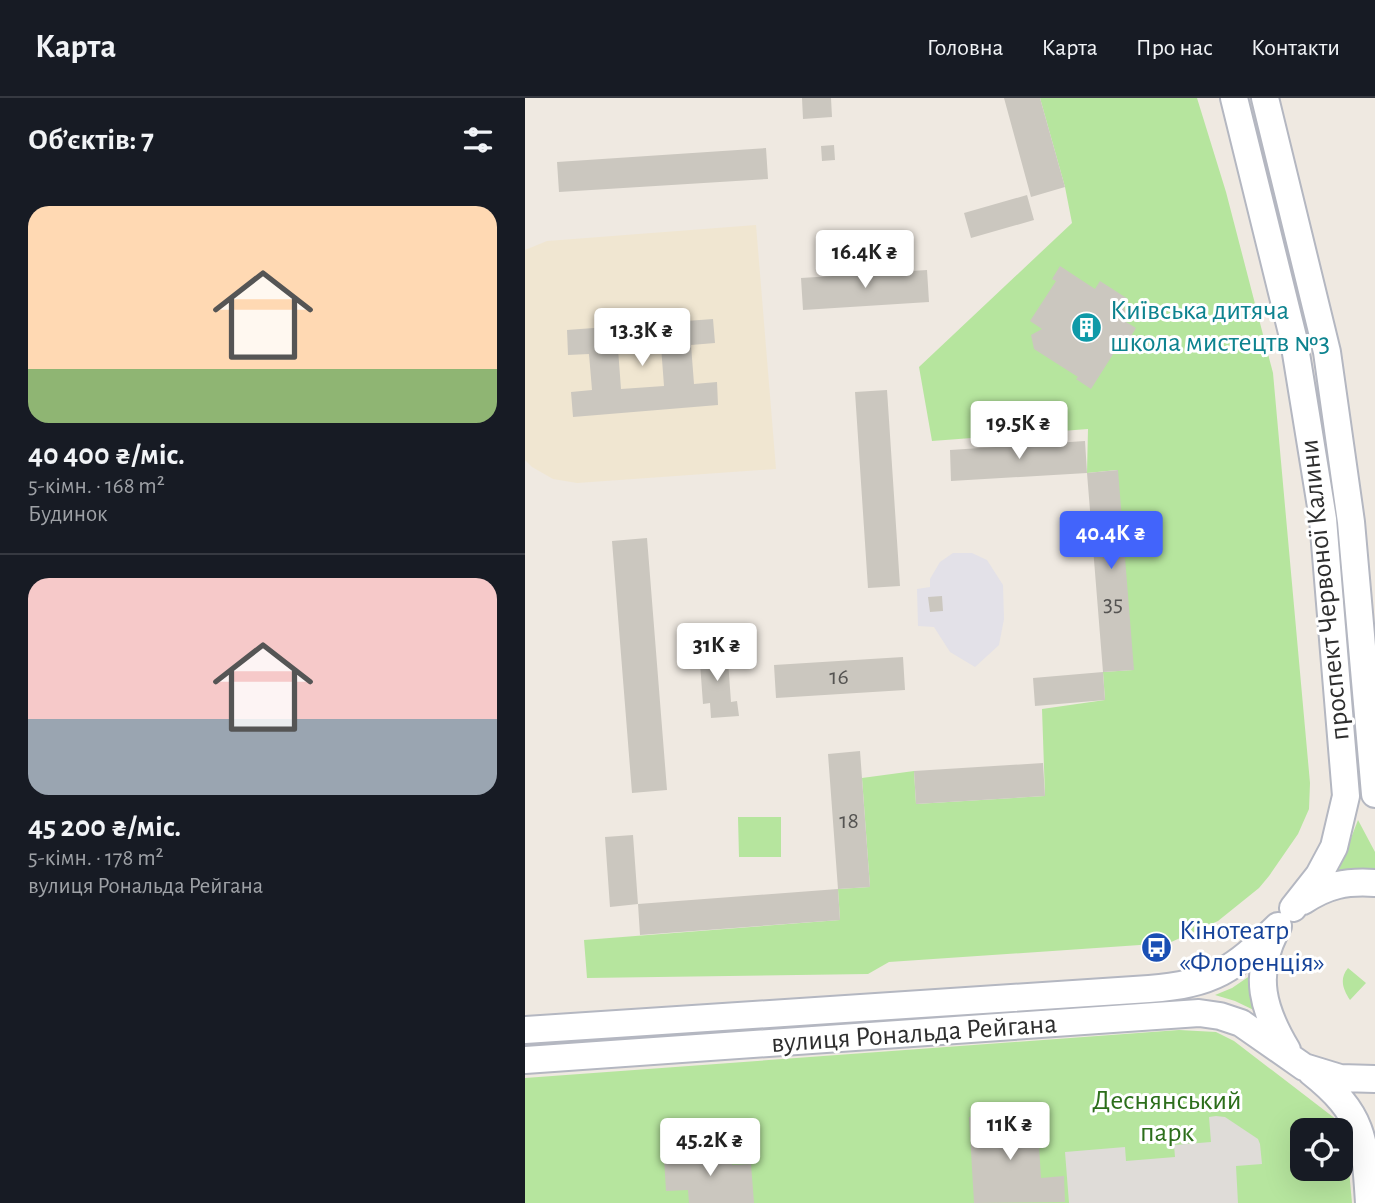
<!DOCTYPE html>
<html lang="uk">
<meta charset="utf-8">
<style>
body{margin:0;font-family:"Alegreya Sans",sans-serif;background:#242831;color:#f1f3f6;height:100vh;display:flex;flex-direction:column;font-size:26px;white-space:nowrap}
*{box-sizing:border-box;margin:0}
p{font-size:23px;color:#9ea1a6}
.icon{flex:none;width:38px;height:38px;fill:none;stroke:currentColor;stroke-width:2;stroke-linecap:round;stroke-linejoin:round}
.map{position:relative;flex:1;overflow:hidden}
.drawer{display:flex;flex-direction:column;background:#171b24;width:525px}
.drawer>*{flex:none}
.tools{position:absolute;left:765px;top:1020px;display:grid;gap:14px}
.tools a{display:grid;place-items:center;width:63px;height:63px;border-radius:14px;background:#171b24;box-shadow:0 7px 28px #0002;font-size:35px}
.price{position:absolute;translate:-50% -60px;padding:0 16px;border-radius:7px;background:#fff;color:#222;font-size:23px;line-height:46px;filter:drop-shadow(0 2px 4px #0008)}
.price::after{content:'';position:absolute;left:50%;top:42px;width:21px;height:16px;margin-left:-10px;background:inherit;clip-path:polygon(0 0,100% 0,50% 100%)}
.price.selected{background:#4264fb;color:#fff}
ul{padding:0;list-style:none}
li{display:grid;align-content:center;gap:14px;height:371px;padding:0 28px}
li+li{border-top:2px solid #363941}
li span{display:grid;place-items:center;height:217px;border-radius:21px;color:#555}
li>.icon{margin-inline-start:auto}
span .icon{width:126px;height:126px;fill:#fffc;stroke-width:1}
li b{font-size:30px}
h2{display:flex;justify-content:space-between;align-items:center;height:84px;padding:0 28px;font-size:30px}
header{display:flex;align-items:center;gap:42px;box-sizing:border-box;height:98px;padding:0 35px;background:#171b24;border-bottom:2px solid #363941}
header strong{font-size:33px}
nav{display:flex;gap:38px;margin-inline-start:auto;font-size:24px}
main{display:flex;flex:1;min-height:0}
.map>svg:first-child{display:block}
.industrial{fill:#e3e1e8}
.education{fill:#f0e6d1}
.green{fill:#b6e59e;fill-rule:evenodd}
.plaza{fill:#dfdcd8}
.building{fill:#cbc7bf;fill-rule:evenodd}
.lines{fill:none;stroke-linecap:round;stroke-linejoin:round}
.secondary-casing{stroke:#b4b7c1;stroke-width:30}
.secondary{stroke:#fff;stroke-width:26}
.labels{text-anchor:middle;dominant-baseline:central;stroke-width:6;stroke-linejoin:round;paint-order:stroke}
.number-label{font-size:24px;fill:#555452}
.culture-label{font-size:28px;fill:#0d838f;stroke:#fff;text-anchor:start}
.street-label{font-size:28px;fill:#2e2e2e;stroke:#fff}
.transit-label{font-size:28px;fill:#164399;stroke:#fff;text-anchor:start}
.park-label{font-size:28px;fill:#2c6e1b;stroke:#fff}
</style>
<header>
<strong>Карта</strong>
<nav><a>Головна</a><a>Карта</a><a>Про нас</a><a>Контакти</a></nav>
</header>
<main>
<section class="drawer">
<h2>Об’єктів: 7<svg class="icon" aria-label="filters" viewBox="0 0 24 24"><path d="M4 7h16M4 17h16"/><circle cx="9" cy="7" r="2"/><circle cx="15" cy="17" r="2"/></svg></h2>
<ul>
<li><span style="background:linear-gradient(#ffd9b3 75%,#8fb573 0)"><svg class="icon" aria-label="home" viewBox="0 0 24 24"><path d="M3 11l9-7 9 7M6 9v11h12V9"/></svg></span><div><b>40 400 ₴/міс.</b><p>5-кімн. · 168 m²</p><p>Будинок</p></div></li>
<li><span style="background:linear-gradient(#f6c9c9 65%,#9aa5b1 0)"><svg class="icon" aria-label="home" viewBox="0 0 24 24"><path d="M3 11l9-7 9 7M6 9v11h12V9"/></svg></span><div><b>45 200 ₴/міс.</b><p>5-кімн. · 178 m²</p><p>вулиця Рональда Рейгана</p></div></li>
</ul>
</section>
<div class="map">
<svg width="850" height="1105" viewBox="0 0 850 1105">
<rect width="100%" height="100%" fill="#efe9e1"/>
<path class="industrial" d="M428,455H447L462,462L478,487L479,521L474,547L450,569L425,554L409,529L393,528L392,491L405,489V481L415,464Z"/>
<path class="education" d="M231,127L251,371L52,385L28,381L7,369L0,362V152L22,143Z"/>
<path class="green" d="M515,0H672L701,94L748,275L785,685L784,711L773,736L744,778L734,790L693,823L644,845L364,864L343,876L62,880L59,842L315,822L313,791L345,789L337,680L389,673L391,706L520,698L517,611L580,602L578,574L608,572L592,372L562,375L563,331L407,343L394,269L547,125L540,89Z
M213,719H256V759H214Z
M833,722L850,754V771L824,772L811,779Z
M823,870L841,885L825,902C818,891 814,881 823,870Z
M732,873L737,916L710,903L690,897L707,890Z
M654,932L691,934L709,943L812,1022L821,1039L827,1105H0V980ZM777,1032H816V1071H777Z"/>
<path class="plaza" d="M691,1018L700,1019L733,1041L735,1046L737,1066L711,1068L713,1105H544L540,1054L600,1049L601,1063L650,1059L649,1047L686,1044L684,1019Z"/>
<path class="building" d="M277,0H306L307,19L278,21Z
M479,0H515L540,89L506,99Z
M309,47L310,62L297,63L296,48Z
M241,50L243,81L34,94L32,64Z
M502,97L509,122L446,140L439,115Z
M535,168L570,191L575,183L603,201L598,209L603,217L601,224L611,230L597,253L592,250L566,291L551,281L553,279L509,251L506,237L517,231L505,223L531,183L527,181Z
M402,172L404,204L278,212L276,180Z
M188,221L190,245L166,247L169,286L192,284L193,307L48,319L46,294L67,292L64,256L43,257L42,232ZM136,248L139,288L96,291L93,251Z
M362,292L375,488L343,490L330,294Z
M560,343L562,375L426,383L425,352Z
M593,372L609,572L578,574L562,375Z
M122,440L142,692L107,695L87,443Z
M417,498L418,513L405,514L403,499Z
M202,549L206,604L212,603L214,618L186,620L185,605L178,606L174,551Z
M378,559L380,592L251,600L249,567Z
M578,574L580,602L510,608L508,580Z
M335,653L345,789L313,791L303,656Z
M518,665L520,698L391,706L389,673Z
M108,737L113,806L85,809L80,739Z
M313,791L315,822L115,837L113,806Z
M512,1015L516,1080L539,1078L540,1104L449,1105L444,1019Z
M200,1054V1058L207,1057V1067L226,1066L229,1105H164L163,1092L141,1093L139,1059Z"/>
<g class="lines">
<defs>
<path id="secondary" d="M709,0L769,243L798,421L821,698L809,749L794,777L768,810
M740,0L802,254L826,424L850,696
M778,803C802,787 821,783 850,785
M750,834C728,878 738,912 762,952
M0,932L624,891C689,886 708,872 753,828
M0,962L674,915L695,918L716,925L779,969L815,980L850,981
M786,974C839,1016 840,1041 844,1105"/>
</defs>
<use href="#secondary" class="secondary-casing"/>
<use href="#secondary" class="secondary"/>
</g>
<defs>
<symbol id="building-disc" viewBox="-11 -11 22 22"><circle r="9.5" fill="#0f9aa8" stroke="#fff"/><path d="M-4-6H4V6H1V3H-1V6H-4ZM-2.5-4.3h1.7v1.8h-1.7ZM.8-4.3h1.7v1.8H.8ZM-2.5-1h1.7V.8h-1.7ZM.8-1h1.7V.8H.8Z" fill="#fff"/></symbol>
<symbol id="bus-disc" viewBox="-11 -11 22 22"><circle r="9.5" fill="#1a4fb4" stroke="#fff"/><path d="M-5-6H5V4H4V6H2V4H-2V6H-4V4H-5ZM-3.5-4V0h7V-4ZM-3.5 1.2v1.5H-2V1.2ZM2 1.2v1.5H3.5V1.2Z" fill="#fff"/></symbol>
</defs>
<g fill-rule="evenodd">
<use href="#building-disc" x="544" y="212" width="35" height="35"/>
<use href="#bus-disc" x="614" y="832" width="35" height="35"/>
</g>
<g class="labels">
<g class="number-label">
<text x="588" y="506">35</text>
<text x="314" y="579">16</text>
<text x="324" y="723">18</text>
</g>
<g class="culture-label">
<text x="585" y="213">Київська дитяча<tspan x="585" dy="32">школа мистецтв №3</tspan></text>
</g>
<g class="street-label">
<text transform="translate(800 492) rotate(-96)">проспект Червоної Калини</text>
<text transform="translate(389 936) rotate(-4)">вулиця Рональда Рейгана</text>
</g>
<g class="transit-label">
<text x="654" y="833">Кінотеатр<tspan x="654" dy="32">«Флоренція»</tspan></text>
</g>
<g class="park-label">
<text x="642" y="1003">Деснянський<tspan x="642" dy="32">парк</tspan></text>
</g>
</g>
</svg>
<div class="tools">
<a><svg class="icon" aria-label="locate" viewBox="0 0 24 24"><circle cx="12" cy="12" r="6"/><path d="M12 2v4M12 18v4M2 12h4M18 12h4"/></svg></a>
</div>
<b class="price" style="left:340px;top:192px">16.4K ₴</b>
<b class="price" style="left:117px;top:270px">13.3K ₴</b>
<b class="price" style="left:494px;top:363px">19.5K ₴</b>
<b class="price selected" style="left:586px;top:473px">40.4K ₴</b>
<b class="price" style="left:192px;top:585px">31K ₴</b>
<b class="price" style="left:485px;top:1064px">11K ₴</b>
<b class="price" style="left:185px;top:1080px">45.2K ₴</b>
</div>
</main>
